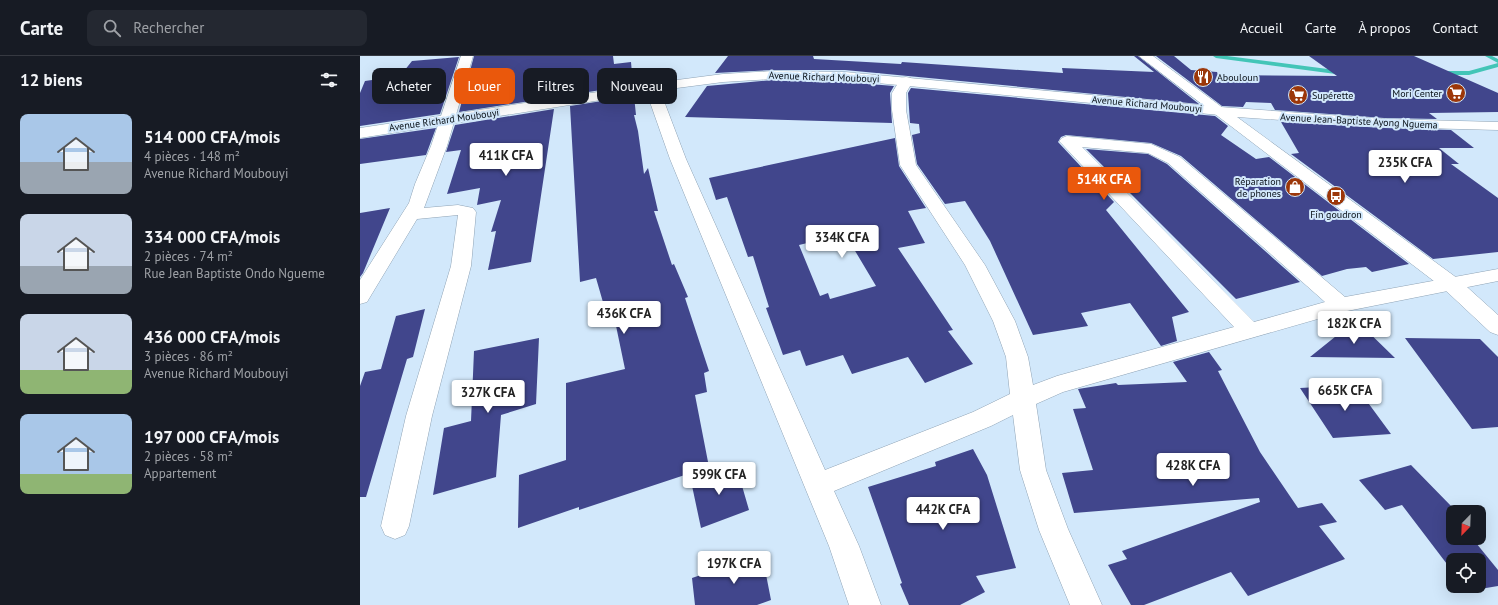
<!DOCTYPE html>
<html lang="fr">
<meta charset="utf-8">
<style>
body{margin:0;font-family:"PT Sans",sans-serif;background:#242831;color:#f1f3f6;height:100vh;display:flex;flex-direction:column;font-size:15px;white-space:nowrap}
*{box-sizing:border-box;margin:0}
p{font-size:13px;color:#9ea1a6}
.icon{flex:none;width:22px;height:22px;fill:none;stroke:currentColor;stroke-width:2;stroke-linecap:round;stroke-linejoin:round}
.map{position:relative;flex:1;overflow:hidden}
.sheet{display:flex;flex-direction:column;background:#171b24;width:360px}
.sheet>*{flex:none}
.guide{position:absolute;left:12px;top:12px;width:380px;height:36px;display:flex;gap:8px}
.needle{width:26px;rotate:203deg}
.fabs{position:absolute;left:1086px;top:449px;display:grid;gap:8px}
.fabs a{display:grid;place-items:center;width:40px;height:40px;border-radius:8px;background:#171b24;box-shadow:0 4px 16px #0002;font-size:20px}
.price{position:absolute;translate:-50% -34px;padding:0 9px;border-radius:4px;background:#fff;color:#222;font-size:13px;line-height:26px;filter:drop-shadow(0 1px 2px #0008)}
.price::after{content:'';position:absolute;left:50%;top:24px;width:12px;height:9px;margin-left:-6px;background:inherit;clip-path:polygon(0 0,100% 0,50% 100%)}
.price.on{background:#ea580c;color:#fff}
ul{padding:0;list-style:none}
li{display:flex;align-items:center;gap:12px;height:100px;padding:0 20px}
li span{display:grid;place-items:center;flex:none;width:112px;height:80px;border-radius:8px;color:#555}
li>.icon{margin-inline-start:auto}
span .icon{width:48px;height:48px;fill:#fffc;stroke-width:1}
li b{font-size:17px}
h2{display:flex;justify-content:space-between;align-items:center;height:48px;padding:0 20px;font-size:17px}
.tag{padding:0 14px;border-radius:8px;background:#171b24;box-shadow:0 4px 16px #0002;font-size:14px;line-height:36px}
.tag.on{background:#ea580c;color:#fff}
header{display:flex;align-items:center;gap:24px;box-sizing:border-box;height:56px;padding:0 20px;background:#171b24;border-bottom:1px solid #363941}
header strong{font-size:19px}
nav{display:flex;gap:22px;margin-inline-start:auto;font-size:14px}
.search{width:280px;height:36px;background:#242831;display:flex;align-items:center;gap:10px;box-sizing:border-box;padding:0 14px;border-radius:8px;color:#9ea1a6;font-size:15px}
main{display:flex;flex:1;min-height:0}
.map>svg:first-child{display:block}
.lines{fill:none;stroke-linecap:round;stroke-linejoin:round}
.stream{fill:#43c5b7;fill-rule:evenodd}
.building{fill:#41468c;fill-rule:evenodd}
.minor-casing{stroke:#8fa3b5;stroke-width:1}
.tertiary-casing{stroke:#8fa3b5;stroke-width:1}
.secondary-casing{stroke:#8fa3b5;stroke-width:1}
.minor{fill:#fff;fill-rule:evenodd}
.tertiary{fill:#fff;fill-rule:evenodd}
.secondary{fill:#fff;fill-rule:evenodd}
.labels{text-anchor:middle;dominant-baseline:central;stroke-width:4;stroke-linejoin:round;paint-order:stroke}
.far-street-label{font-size:10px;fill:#080f16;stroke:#d2e8fb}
.far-poi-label{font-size:10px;fill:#080f16;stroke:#d2e8fb;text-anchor:start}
</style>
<header>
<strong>Carte</strong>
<div class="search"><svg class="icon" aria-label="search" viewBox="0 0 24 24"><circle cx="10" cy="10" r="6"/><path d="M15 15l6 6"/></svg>Rechercher</div>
<nav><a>Accueil</a><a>Carte</a><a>À propos</a><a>Contact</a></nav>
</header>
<main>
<section class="sheet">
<h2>12 biens<svg class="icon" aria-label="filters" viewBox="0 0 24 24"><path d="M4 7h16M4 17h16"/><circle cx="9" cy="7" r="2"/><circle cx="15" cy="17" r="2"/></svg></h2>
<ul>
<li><span style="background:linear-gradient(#a9c7e8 60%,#9aa5b1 0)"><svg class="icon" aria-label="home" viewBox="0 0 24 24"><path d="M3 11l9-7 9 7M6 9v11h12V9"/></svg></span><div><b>514 000 CFA/mois</b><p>4 pièces · 148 m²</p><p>Avenue Richard Moubouyi</p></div></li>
<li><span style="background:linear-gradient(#c9d6e8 65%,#9aa5b1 0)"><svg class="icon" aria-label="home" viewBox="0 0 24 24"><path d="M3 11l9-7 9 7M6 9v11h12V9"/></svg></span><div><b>334 000 CFA/mois</b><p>2 pièces · 74 m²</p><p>Rue Jean Baptiste Ondo Ngueme</p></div></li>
<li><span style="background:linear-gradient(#c9d6e8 70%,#8fb573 0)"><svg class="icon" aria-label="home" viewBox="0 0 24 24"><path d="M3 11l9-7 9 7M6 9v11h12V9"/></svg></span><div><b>436 000 CFA/mois</b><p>3 pièces · 86 m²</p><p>Avenue Richard Moubouyi</p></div></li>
<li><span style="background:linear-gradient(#a9c7e8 75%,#8fb573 0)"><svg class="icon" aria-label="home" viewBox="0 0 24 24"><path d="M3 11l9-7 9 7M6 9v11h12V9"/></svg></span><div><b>197 000 CFA/mois</b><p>2 pièces · 58 m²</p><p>Appartement</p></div></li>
</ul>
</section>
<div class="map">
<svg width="1138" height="549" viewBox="0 0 1138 549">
<rect width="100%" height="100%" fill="#d2e8fb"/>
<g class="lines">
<path class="stream" d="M853,0H867L983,15L986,17L983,19L856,2Z
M1125,0H1132L1138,3V7Z
M1138,7V11L1109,19H1080L1077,17L1080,15H1109Z"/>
</g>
<path class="building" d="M114,0H253L254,8L271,6L273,29L209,39V37L196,36V41L99,56Z
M368,0H453L454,3L541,8L542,6L703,17L702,12L794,16L774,0H778L839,48L485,14H413L355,17Z
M796,0H814L831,14L857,16L858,19L977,20L949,0H1054L1138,37V56L1069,57L1077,63L1024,62L915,54L911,47L886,46L883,51L862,50Z
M99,1L80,58L0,70V37L5,25L40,20L52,5Z
M413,24L485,26L534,30L530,37L532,67L325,61L347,30Z
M551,32L855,60L868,70L861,79L896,103L909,101L1049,208L1012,216L1006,211L987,213L962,220L821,100L791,87L706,79L701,81L698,86L754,146L746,154L829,256L812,261L817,285L801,290L770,247L721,257L728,270L673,279L630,185L605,145L585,148L557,108L552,79L560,77L559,68L550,67L548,37Z
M274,40L276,59H274L278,75L284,118L288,112L298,155H294L312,209L314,208L328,241L325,242L349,315L344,317L347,336L335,339L349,411L219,454V451L158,472L159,419L206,404V327L265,313L255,265L249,267L236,222L220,226L210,50Z
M194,53L171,206L128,214L136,175L131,176L141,144L117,149L120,132L87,138L101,94L86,96L95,69Z
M921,66L1024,72L1091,74L1114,92H1079L1099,108H1091L1138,142V196L1073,203L931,98L939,97Z
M76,72L66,99L0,108V83Z
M535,82L539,110L566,152L548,155L565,187L538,192L593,274L588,275L613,308L565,327L548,301L492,318L483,299L446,310L440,294L423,299L406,252L409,251L393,200L388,201L367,141L356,144L349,122ZM485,178L516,230L470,243L468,237L460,240L439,189Z
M726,93L788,98L807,108L940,226L876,243Z
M30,152L3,217L0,221V157Z
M65,253L53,301L47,303L6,441H0V330L5,316L21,313L36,260Z
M996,264L1035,302L950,301Z
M179,282L176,348L141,359L136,421L73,439L84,372L111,365L114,295Z
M1045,282L1120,283L1138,301V371L1112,373Z
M849,296L862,314L858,315L900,396L938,452L962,447L977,466L959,470L985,503L888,540L871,516L784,549H771L748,509L767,503L762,495L900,446L899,442L714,457L702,417L733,414L713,353L726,352L718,333L756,327L758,329L827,326L813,306Z
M995,329L1031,378L973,382L940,332Z
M613,393L627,419L656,512L616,520L625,536L600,549H549L540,528L542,527L508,431L576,410L575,406Z
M376,409L389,454L341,472L331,425Z
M1051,409L1093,452V482H1112L1138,514V530L1108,535L1104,530H1119V504H1093V516L1042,449L1025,454L999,424Z
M402,498L411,544L397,549H335L332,522Z"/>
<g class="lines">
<defs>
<path id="minor" d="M101,0H113L87,90L64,152L98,149L113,152L116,156L111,210L72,360L49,470L45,479L35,483L25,479L21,470L46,360L91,210L98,159L57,163L7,246L0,248V224L49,147L55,128L71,90Z
M779,0H793L867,55L865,58H855Z
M546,21L551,22L553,25L546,37V54L556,109L625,209L655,265L668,301L673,329L697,320L874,271L702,88L699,85L702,82L707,80L791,88L820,101L985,241L1138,213V225L982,256L703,336L676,348L686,414L708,473L742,549H710L679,474L660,414L653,359L631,370L474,435L499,490L521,549H489L469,490L310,103L285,32L287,29H297L299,32L326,103L465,414L613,356L650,338L646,301L633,265L605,209L540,109L532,54V37L541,22ZM722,91L788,97L808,107L965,246L894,266Z"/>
<path id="tertiary" d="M413,15L485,16L860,51L865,52L867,55L865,58L860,59L485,24L413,23L363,26L317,32L0,82V72L317,24L363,18Z"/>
<path id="secondary" d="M860,51L1024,63L1138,66V74L1024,71L877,61L1097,222L1138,259V279L1130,276L1083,232L855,58L853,55L855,52Z"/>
</defs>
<use href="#minor" class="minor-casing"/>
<use href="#tertiary" class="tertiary-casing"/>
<use href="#secondary" class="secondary-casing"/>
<use href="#minor" class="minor"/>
<use href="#tertiary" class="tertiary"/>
<use href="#secondary" class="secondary"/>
</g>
<defs>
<symbol id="restaurant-disc" viewBox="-11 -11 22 22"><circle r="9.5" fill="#9c3709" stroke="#d2e8fb"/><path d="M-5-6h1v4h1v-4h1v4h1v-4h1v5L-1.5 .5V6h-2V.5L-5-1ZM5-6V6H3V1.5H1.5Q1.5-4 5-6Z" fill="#fff"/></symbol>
<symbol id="supermarket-disc" viewBox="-11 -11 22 22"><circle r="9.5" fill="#9c3709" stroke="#d2e8fb"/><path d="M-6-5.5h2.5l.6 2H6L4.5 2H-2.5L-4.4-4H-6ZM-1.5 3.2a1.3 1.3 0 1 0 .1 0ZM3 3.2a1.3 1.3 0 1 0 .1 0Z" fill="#fff"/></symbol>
<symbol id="shop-disc" viewBox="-11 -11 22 22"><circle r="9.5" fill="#9c3709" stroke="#d2e8fb"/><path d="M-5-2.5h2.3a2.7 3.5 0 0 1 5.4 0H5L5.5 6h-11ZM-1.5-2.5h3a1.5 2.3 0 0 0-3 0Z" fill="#fff"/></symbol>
<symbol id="bus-disc" viewBox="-11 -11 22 22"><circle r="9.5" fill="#9c3709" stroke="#d2e8fb"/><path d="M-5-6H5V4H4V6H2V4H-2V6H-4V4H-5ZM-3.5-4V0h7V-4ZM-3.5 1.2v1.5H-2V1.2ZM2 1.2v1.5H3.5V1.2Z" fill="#fff"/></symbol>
</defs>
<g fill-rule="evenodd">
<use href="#restaurant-disc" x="832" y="10" width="22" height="22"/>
<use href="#supermarket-disc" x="1085" y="26" width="22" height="22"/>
<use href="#supermarket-disc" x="927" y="28" width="22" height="22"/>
<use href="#shop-disc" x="924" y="120" width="22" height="22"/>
<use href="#bus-disc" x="965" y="129" width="22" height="22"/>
</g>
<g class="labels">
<g class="far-street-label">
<text transform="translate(464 21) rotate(2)">Avenue Richard Moubouyi</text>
<text transform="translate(787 48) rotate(5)">Avenue Richard Moubouyi</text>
<text transform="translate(84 64) rotate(-8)">Avenue Richard Moubouyi</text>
<text transform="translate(999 65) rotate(3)">Avenue Jean-Baptiste Ayong Nguema</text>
</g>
<g class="far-poi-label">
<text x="857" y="21">Abouloun</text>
<text x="1082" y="37" text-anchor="end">Mori Center</text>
<text x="952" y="39">Supérette</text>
<text x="921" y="125" text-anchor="end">Réparation<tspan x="921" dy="12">de phones</tspan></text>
<text x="976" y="158" text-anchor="middle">Fin goudron</text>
</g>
</g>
</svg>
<div class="fabs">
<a><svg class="needle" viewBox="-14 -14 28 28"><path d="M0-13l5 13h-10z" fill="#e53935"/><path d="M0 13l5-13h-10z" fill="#9ea1a6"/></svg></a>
<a><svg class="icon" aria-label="locate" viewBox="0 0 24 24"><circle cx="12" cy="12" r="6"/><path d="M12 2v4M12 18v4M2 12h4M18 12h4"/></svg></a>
</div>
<b class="price" style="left:146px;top:121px">411K CFA</b>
<b class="price" style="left:1045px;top:128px">235K CFA</b>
<b class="price on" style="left:744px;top:145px">514K CFA</b>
<b class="price" style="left:482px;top:203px">334K CFA</b>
<b class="price" style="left:264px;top:279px">436K CFA</b>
<b class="price" style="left:994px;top:289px">182K CFA</b>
<b class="price" style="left:985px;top:356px">665K CFA</b>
<b class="price" style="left:128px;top:358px">327K CFA</b>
<b class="price" style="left:833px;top:431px">428K CFA</b>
<b class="price" style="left:359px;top:440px">599K CFA</b>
<b class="price" style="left:583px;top:475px">442K CFA</b>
<b class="price" style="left:374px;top:529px">197K CFA</b>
<div class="guide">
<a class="tag">Acheter</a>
<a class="tag on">Louer</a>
<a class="tag">Filtres</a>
<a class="tag">Nouveau</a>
</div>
</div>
</main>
